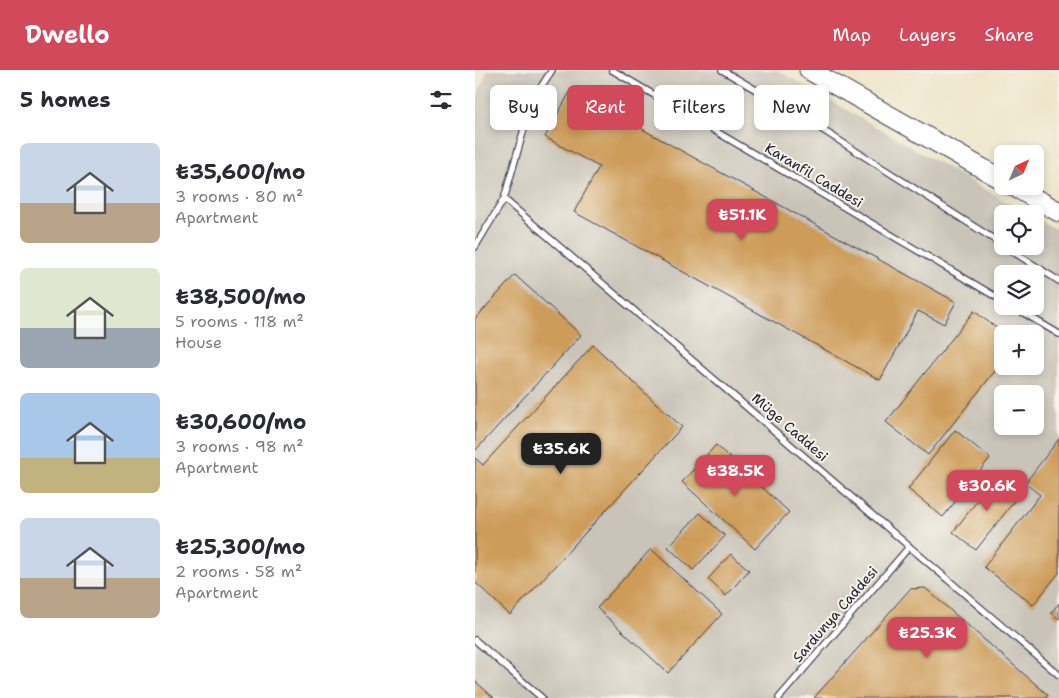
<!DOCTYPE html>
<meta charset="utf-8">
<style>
body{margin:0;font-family:"Shantell Sans",sans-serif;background:#f2f2f3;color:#2b2b33;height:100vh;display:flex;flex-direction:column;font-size:19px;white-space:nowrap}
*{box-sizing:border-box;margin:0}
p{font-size:16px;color:#7c7c81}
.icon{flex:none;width:28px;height:28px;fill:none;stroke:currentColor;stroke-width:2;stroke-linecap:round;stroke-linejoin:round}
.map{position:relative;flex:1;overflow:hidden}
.panel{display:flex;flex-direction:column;background:#fff;width:475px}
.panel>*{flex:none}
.guide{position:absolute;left:15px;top:15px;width:475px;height:45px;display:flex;gap:10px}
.needle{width:32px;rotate:44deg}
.fabs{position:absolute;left:519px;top:75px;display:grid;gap:10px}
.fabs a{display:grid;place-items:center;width:50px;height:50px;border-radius:8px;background:#fff;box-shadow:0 2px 8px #0003;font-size:25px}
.price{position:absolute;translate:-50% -42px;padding:0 11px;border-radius:10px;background:#d1495b;color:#fff;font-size:16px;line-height:32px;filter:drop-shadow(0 1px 2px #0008)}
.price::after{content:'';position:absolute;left:50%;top:30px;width:15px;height:11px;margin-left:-8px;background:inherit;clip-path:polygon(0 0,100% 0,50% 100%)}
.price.active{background:#222;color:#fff}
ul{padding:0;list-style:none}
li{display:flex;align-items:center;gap:15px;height:125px;padding:0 20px}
li span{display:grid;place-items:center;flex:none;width:140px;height:100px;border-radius:8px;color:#555}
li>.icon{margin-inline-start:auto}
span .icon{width:60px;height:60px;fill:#fffc;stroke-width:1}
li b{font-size:21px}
h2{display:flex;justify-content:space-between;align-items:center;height:60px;padding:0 20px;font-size:21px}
.tag{padding:0 18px;border-radius:8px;background:#fff;box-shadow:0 2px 8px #0003;font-size:18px;line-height:45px}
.tag.active{background:#d1495b;color:#fff}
header{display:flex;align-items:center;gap:30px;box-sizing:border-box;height:70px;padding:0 25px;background:#d1495b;color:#fff}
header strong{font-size:24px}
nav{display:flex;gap:28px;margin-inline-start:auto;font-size:18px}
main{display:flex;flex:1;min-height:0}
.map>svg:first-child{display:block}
.industrial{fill:#c9c3b8;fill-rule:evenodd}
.building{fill:#cd9c5a}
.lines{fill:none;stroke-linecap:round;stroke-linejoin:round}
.service-casing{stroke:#413f51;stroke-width:8}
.primary-casing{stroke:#413f51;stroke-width:21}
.service{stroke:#fff;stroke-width:5.5}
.primary{stroke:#fff;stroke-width:19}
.labels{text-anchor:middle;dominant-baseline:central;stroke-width:4;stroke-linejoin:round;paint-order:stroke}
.street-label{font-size:14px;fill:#22223b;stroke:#f7f3e8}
</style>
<header>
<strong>Dwello</strong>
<nav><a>Map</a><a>Layers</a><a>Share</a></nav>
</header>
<main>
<section class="panel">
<h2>5 homes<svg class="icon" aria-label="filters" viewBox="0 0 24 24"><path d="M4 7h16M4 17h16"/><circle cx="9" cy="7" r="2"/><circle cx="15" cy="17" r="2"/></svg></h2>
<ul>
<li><span style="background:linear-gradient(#c9d6e8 60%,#b9a48a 0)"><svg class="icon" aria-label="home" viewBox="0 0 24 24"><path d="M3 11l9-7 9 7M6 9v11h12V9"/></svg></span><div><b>₺35,600/mo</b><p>3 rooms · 80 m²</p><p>Apartment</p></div></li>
<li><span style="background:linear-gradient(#dfe7d0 60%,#9aa5b1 0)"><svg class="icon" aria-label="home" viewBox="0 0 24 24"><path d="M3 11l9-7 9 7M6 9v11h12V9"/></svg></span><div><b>₺38,500/mo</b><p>5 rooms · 118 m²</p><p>House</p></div></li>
<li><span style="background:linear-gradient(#a9c7e8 65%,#c2b280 0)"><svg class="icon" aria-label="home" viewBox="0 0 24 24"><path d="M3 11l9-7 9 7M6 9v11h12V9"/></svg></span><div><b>₺30,600/mo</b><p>3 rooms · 98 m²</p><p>Apartment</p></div></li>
<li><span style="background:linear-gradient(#c9d6e8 60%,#b9a48a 0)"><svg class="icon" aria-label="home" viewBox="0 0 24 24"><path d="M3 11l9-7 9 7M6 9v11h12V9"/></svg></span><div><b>₺25,300/mo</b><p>2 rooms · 58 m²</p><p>Apartment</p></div></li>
</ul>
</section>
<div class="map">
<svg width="584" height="628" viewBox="0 0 584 628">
<rect width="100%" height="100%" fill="#f7f3e8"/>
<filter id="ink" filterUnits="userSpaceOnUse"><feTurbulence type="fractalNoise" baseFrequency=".02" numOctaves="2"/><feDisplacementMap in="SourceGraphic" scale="10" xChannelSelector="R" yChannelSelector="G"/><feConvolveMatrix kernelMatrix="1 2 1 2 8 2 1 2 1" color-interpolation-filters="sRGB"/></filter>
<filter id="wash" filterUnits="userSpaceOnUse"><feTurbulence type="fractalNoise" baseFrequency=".0096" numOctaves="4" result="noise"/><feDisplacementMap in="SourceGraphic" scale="20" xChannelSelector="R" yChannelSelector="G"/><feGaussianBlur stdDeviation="1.12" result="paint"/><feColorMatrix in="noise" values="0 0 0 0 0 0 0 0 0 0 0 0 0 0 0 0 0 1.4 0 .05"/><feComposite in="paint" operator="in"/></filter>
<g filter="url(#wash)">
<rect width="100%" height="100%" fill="#eee6cb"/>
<path class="industrial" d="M13,0H302L553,144H528V176H560V148L584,161V628H0V31ZM528,204H560V236H528ZM528,264H560V296H528ZM528,324H560V356H528Z"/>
<g id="blocks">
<path class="building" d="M96,20L481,232L469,254L443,241L405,310L99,142L124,97L70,67Z
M40,205L106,265L0,381V249Z
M499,241L528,263V291L453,385L411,352Z
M118,275L207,357L35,545L0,512V388L8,395Z
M480,360L515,388L468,447L433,419Z
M584,369V503L558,535L509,497L565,425L550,413Z
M241,375L314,442L280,479L207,412Z
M524,403L547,421L501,480L478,462Z
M225,443L250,466L218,500L193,477Z
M176,479L247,544L193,603L122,538Z
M256,484L274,500L251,526L233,509Z
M450,518L573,625L571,628H339L435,519Z
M584,533V549L576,543Z
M0,611L19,628H0Z"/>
</g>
</g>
<g filter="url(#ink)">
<use href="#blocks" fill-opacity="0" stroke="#413f51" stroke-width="1"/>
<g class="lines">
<defs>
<path id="service" d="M137,0L528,231
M247,0L329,48L528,175
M29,129L584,605
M529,176L584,211
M0,177L29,129L51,52L64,20L77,0
M537,236L584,264
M0,570L67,628
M304,628L434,477"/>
<path id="primary" d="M334,0L528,110
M538,116L584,142"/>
</defs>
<use href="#service" class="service-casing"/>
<use href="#primary" class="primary-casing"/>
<use href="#service" class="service"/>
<use href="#primary" class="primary"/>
</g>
</g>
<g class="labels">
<g class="street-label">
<text transform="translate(339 105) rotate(31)">Karanfil Caddesi</text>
<text transform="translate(315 357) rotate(41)">Müge Caddesi</text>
<text transform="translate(360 544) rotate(-49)">Sardunya Caddesi</text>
</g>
</g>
</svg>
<div class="fabs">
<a><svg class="needle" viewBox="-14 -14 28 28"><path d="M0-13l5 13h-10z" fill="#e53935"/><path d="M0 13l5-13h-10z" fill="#7c7c81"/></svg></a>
<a><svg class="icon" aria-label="locate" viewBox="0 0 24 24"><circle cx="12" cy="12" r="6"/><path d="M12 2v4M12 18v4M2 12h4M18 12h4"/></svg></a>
<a><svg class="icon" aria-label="layers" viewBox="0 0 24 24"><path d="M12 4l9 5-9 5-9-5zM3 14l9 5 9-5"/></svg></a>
<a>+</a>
<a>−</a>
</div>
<b class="price" style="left:267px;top:171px">₺51.1K</b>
<b class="price active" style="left:86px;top:405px">₺35.6K</b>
<b class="price" style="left:260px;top:427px">₺38.5K</b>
<b class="price" style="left:512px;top:442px">₺30.6K</b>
<b class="price" style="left:452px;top:589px">₺25.3K</b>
<div class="guide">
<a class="tag">Buy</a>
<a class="tag active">Rent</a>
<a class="tag">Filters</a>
<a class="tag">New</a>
</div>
</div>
</main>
